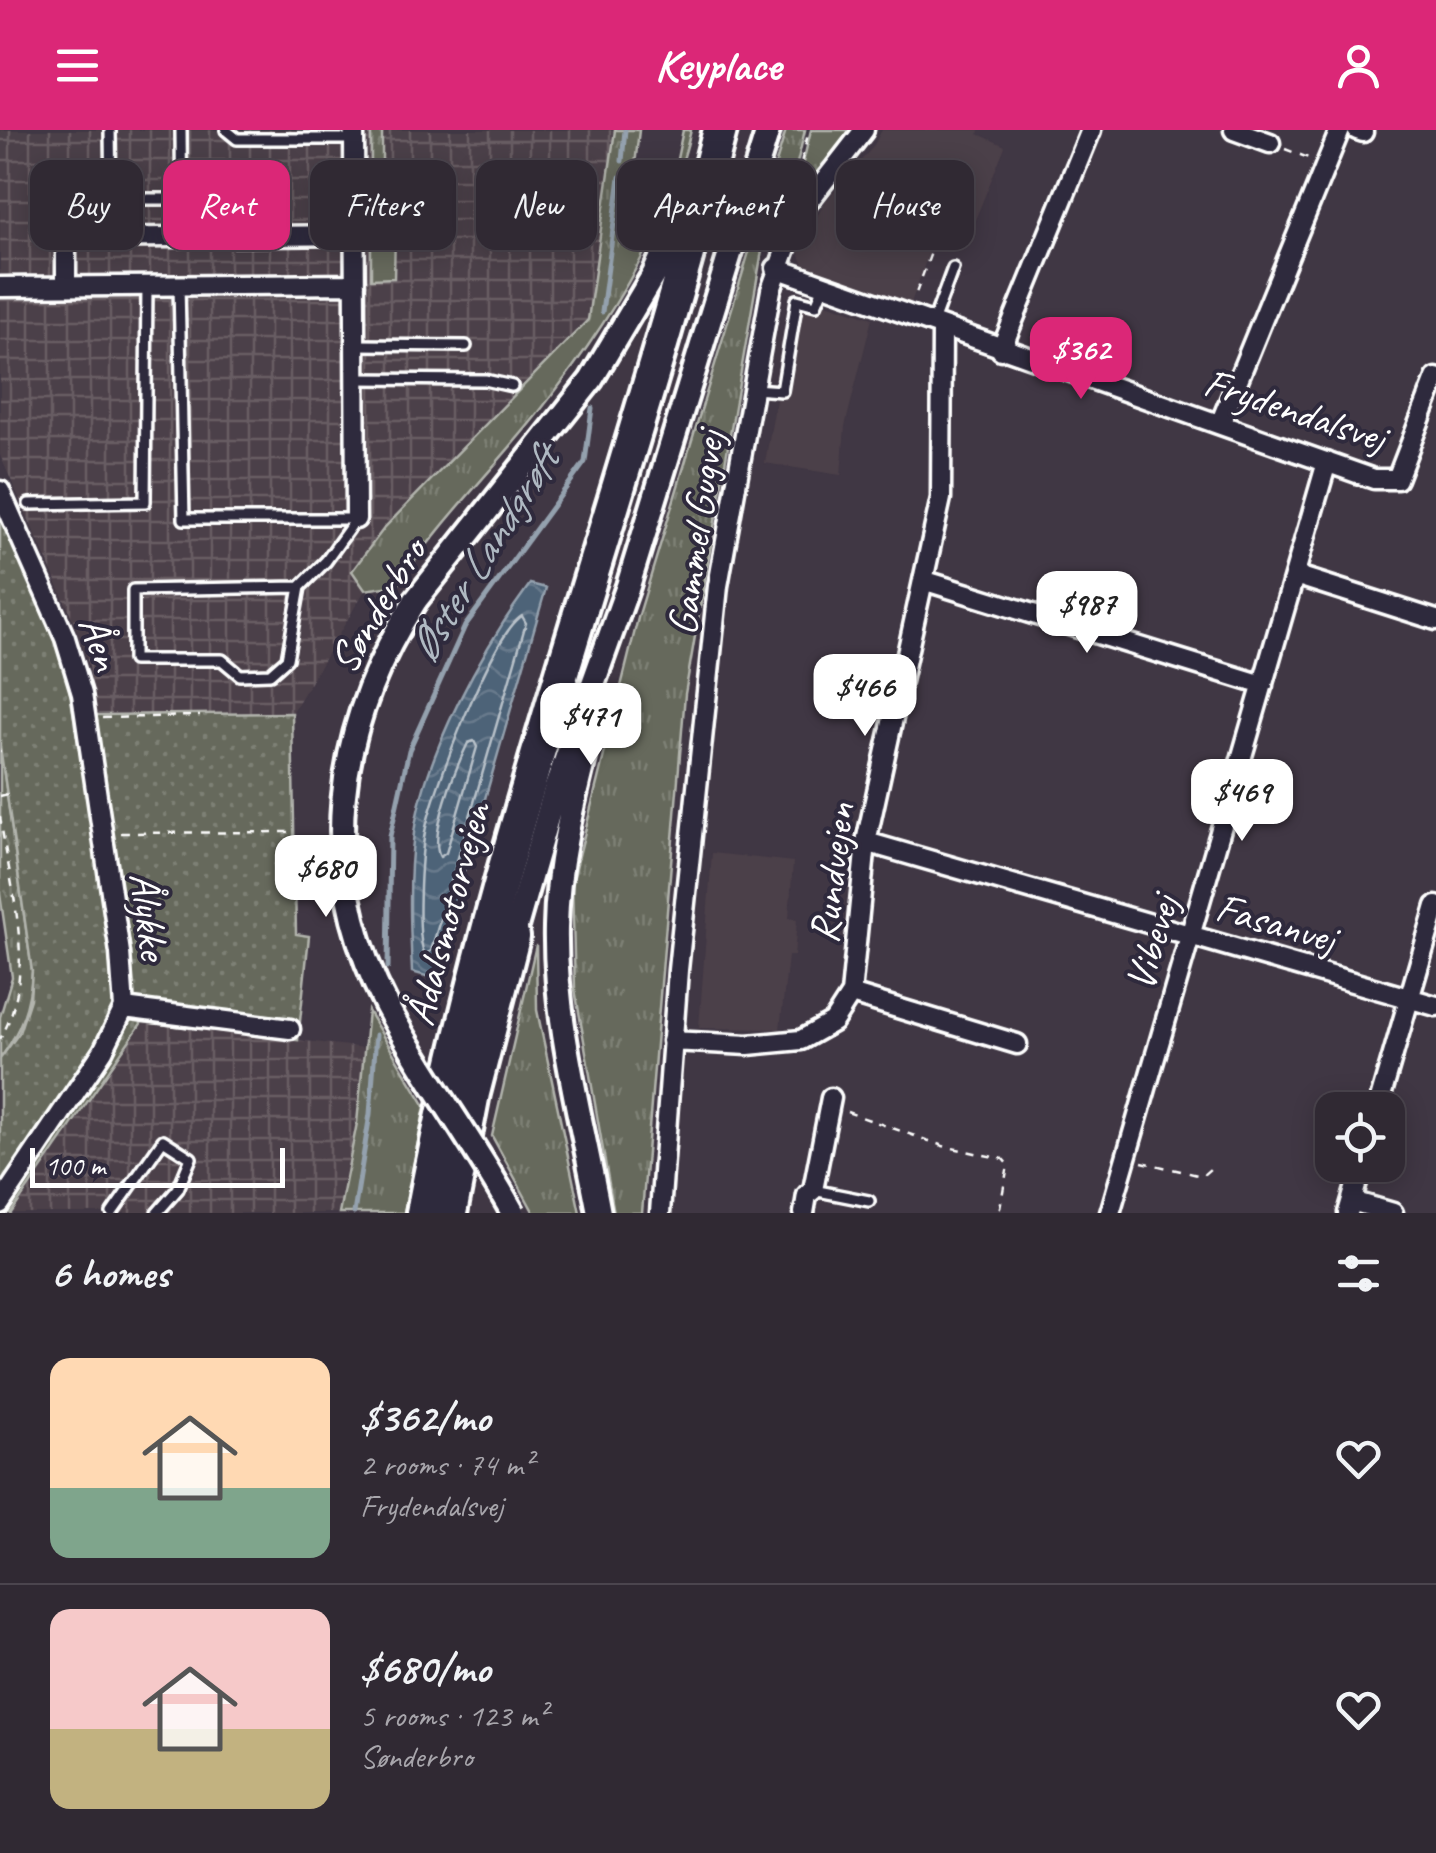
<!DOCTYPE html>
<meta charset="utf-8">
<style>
body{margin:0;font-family:Caveat,sans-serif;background:#3c353f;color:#f1f3f6;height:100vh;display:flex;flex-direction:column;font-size:38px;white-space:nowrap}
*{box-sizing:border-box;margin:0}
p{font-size:32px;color:#a8a6ac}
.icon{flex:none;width:55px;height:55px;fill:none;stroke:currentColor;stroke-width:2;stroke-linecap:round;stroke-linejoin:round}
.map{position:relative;height:1083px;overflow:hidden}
.panel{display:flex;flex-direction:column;background:#302933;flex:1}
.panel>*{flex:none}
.banner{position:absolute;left:30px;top:30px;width:1378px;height:90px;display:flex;gap:20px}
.fabs{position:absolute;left:1315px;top:962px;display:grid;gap:20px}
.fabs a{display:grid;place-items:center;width:90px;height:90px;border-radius:20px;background:#302933;box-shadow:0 5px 25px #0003,0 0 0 2px #4b454e;font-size:50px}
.scale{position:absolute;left:30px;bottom:25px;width:255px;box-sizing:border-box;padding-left:10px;border:5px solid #fff;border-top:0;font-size:28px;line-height:35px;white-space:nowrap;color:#fff;-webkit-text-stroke:8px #2f2a3d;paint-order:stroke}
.price{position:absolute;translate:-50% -85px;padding:0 22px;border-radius:20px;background:#fff;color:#222;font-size:32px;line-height:65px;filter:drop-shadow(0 2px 5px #0008)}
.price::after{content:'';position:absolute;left:50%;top:60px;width:30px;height:22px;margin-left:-15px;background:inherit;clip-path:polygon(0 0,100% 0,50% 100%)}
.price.selected{background:#db2777;color:#fff}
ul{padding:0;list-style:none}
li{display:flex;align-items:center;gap:30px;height:250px;padding:0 50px}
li+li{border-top:2px solid #4b454e}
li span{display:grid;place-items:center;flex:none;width:280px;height:200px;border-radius:20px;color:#555}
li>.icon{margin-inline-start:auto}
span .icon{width:120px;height:120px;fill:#fffc;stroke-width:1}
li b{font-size:42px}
h2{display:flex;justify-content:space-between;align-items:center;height:120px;padding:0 50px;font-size:42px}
.pill{padding:0 35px;border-radius:20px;background:#302933;box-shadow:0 5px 25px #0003,0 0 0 2px #4b454e;font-size:35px;line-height:90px}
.pill.selected{background:#db2777;color:#fff}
header{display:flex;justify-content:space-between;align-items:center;height:130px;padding:0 50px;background:#db2777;color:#fff;font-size:45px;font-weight:600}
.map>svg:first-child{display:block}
.built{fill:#4c4049}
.industrial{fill:url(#industrial-grid)}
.grass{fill:url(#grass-tufts);stroke:#b2b4ad;stroke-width:2.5}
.park{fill:url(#park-dots);stroke:#b2b4ad;stroke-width:2.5}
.water{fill:url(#water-waves);stroke:#94a1ae;stroke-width:2.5}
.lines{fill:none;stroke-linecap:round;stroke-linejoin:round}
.shore{stroke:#b8c1c9;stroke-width:2.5}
.stream{stroke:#94a1ae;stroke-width:5}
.service-casing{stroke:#fff;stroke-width:16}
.minor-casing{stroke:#fff;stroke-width:25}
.tertiary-casing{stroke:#fff;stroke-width:30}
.motorway-casing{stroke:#fff;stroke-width:40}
.path{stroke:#fff;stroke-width:2.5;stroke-dasharray:8 8;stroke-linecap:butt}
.service{stroke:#2f2a3d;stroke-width:9}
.minor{stroke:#2f2a3d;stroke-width:18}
.tertiary{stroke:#2f2a3d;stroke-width:22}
.motorway{stroke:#2f2a3d;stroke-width:32}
.tertiary-bridge-casing{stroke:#fff;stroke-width:30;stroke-linecap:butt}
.tertiary-bridge{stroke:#2f2a3d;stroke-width:22}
.labels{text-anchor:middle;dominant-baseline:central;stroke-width:8;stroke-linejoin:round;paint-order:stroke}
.street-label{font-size:42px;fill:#fff;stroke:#2f2a3d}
.water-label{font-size:45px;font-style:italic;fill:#afb9c2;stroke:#2f2a3d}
</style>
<header><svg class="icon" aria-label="menu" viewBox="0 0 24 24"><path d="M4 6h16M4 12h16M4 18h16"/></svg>Keyplace<svg class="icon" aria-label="person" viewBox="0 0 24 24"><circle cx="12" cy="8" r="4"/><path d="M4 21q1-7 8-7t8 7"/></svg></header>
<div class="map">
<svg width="1436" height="1083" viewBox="0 0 1436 1083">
<defs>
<pattern id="industrial-grid" width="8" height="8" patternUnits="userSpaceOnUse" patternTransform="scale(2.5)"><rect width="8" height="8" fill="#4c4049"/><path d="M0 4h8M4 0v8" fill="none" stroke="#675d64"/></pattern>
<pattern id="grass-tufts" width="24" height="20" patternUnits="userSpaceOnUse" patternTransform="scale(2.5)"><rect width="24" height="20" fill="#66695b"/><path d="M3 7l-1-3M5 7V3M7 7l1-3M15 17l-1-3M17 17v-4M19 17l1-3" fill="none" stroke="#7d8074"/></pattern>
<pattern id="park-dots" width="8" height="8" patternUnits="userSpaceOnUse" patternTransform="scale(2.5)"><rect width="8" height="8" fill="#66695b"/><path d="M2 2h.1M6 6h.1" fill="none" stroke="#7d8074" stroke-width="1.8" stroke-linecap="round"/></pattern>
<pattern id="water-waves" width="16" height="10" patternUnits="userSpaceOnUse" patternTransform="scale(2.5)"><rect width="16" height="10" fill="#4d6378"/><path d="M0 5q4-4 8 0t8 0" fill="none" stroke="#687a8c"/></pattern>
</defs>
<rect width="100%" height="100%" fill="#403744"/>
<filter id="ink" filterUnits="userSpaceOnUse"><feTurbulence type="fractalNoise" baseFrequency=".01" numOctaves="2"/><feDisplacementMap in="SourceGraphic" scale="20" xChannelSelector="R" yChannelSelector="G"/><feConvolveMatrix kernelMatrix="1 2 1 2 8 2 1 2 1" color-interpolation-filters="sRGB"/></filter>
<g filter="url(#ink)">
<path class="built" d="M882,0H979L978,4L1005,16L964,117L934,108L911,173L805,137L798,121L825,72L873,17Z
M795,163L872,188L845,296L841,345L765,333Z
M712,723L793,732L789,788L797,789L794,826H788L780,899L699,898Z"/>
<path class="industrial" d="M0,0H615L588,190L385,397L352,441L365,460L292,583L96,585L89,536L74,492L0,325Z
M142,892L365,918L357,993L339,1083H11Z"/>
<path class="grass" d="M371,0H382V53L396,54V77H371Z
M615,0H639L631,70L658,75L677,29L683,0H691C668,101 603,201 539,282C493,340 439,393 398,455L365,460L352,441L385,397L588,190Z
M786,0H805L792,54L763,115L685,564L642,1083H614L575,859L572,754L638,488Z
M811,0H853L795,72V65Z
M371,103H395L394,148L371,149Z
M0,616L32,841C30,876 21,900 0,929V887L12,847L0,764Z
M536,815L537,880L580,1083H534L492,1006Z
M368,881L425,976L404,1083H339L357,993Z"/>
<path class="park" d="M0,383L66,539L92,697L107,695L92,591H97L96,585L292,583L296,804L309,806L298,910L142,892L11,1083H0V929L19,903L30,869L32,841L0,616Z"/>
<path class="water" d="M530,454L546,458L433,848L412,842C410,797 408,748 414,703C425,623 482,519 530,454Z"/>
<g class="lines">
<path class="shore" d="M522,486L526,493L431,821L425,824C415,809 421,724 425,702C432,663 492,504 522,486Z
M474,611L477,617L446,723L440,727C428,706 457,635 468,613Z"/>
<path class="stream" d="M622,31L625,0
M602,182L620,47
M388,837L390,706L409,620L465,496L585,332L592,278
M354,1083L370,984L376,905"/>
<defs>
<path id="service" d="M110,0L111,69H182
M181,0L182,107
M226,0L237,9H354
M179,155L184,389H356
M932,195L953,138
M356,215L466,216
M356,249L485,250L512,256
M753,259L782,261L797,170L816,175L824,156
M29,374L145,372L147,156
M300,457L287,529L270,544L240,545L222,530H133V460L300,457L326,431L356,389
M813,1060L869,1071
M112,1083L163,1010L191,1028L178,1059L157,1083"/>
<path id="minor" d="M354,0L356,389
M1234,0L1270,13
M1357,0L1363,2
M776,138L1374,349H1397L1436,248
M66,156V117L75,108L355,105
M0,157L355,154
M1001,220L1091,0
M1220,294L1340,0
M0,361L65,508L82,564L120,823L124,878L103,921L0,1074
M1295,445L1436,490
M926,451L1263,555
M866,712L1436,876
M851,864L1017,914
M124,878L290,899
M672,911L748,915L801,910L833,892L851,864L866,712L941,368L942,199
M1377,980L1436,776
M1352,1071L1393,1083
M660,1083L678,840L718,456L771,160L798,85L864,0
M804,1083L807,1065L813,1060L831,968
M1110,1083L1327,332
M1348,1083L1362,1035"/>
<path id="tertiary" d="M415,471L591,250L654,144L691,62
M592,595C576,661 557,728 556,797C554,892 582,990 599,1083
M513,807L555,660L628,456L768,0"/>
<path id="motorway" d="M423,1083C492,714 628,363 720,0
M450,1083L473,963L513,807"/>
</defs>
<use href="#service" class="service-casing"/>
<use href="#minor" class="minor-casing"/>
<use href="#tertiary" class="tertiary-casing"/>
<use href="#motorway" class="motorway-casing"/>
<path class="path" d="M1285,19L1311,29
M794,62L809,0
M850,88L933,117L915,166
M102,588L200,586
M0,621H1
M0,666L8,664
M0,686C10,759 39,842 0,909
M121,703L289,702
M847,982L943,1016L1003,1029L1008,1035L999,1083
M1142,1032L1202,1046L1210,1039"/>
<use href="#service" class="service"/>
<use href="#minor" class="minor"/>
<use href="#tertiary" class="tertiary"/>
<use href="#motorway" class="motorway"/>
<defs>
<path id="tertiary-bridge" d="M415,471C334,598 315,738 386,875C424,947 474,1012 513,1083"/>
</defs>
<use href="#tertiary-bridge" class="tertiary-bridge-casing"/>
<use href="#tertiary-bridge" class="tertiary-bridge"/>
</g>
</g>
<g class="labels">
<g class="street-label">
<text transform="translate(1295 280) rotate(18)">Frydendalsvej</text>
<text transform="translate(696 403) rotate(-82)">Gammel Gugvej</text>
<text transform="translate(378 476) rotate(-59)">Sønderbro</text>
<text transform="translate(100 513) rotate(71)">Åen</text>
<text transform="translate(832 743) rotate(-83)">Rundvejen</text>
<text transform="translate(448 784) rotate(-75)">Ådalsmotorvejen</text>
<text transform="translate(149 786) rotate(83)">Ålykke</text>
<text transform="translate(1276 793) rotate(16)">Fasanvej</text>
<text transform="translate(1152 813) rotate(-74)">Vibevej</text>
</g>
<g class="water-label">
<text transform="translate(483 424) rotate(-58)">Øster Landgrøft</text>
</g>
</g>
</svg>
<div class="fabs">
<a><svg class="icon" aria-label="locate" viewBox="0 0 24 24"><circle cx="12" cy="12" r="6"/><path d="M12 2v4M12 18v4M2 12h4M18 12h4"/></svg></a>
</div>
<div class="scale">100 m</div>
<b class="price selected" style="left:1081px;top:272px">$362</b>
<b class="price" style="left:1087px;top:526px">$987</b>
<b class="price" style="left:865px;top:609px">$466</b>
<b class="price" style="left:591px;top:638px">$471</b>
<b class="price" style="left:1242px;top:714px">$469</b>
<b class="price" style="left:326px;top:790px">$680</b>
<div class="banner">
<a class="pill">Buy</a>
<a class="pill selected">Rent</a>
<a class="pill">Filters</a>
<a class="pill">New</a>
<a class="pill">Apartment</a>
<a class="pill">House</a>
</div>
</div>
<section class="panel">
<h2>6 homes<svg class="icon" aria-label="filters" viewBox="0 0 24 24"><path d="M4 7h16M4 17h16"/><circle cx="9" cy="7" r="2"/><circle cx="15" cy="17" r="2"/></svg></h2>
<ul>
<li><span style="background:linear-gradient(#ffd9b3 65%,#7fa58c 0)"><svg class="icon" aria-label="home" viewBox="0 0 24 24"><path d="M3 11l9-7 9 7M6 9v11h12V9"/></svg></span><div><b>$362/mo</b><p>2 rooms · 74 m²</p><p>Frydendalsvej</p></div><svg class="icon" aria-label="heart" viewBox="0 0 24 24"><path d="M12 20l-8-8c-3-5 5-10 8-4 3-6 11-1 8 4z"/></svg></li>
<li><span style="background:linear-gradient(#f6c9c9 60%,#c2b280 0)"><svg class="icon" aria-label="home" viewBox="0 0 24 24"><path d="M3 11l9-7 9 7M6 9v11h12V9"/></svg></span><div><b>$680/mo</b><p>5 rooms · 123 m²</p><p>Sønderbro</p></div><svg class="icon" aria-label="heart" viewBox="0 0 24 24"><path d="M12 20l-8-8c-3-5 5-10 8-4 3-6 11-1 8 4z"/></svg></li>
</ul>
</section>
